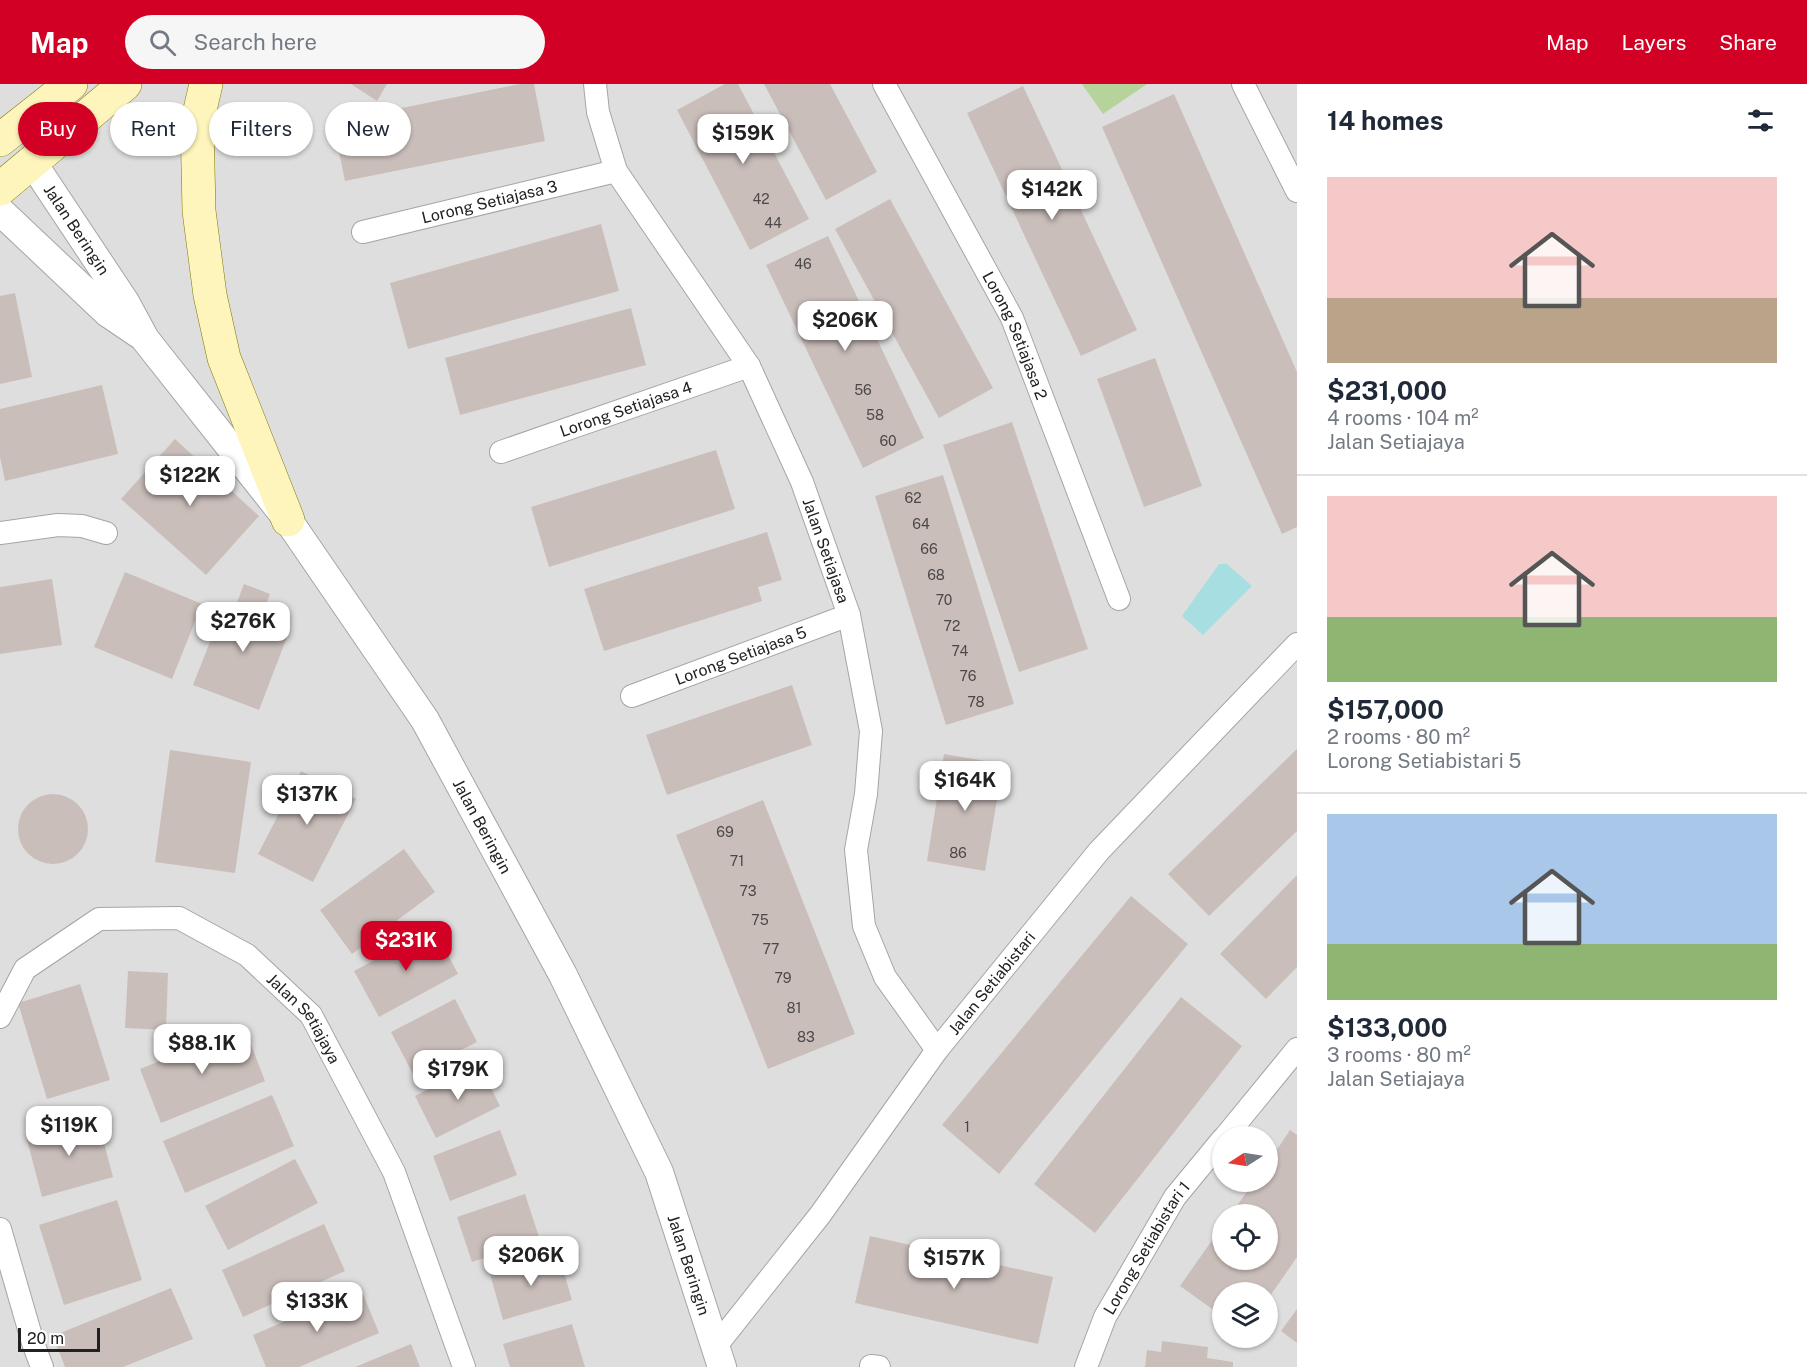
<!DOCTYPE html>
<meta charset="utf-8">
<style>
body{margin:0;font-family:"Public Sans",sans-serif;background:#f6f6f7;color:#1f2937;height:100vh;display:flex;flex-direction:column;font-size:22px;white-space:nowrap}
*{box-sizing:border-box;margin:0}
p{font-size:20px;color:#747a83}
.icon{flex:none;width:33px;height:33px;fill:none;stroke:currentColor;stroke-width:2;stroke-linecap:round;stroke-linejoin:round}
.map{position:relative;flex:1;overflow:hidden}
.details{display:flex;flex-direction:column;background:#fff;width:510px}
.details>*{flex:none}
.banner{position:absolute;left:18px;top:18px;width:570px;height:54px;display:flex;gap:12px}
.needle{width:39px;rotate:258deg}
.buttons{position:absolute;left:1212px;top:1042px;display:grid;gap:12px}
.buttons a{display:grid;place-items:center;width:66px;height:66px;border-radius:50%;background:#fff;box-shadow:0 2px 4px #0004;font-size:30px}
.scale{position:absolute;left:18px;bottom:15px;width:82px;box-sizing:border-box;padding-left:6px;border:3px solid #212121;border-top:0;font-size:16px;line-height:21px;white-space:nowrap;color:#212121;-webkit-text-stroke:4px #fff;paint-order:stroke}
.price{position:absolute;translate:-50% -51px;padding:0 14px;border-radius:12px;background:#fff;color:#222;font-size:20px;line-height:39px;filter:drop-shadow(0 2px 3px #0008)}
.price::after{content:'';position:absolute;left:50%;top:36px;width:18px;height:14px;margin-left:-9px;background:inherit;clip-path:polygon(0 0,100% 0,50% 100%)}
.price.on{background:#d20024;color:#fff}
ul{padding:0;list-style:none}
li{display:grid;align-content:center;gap:12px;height:318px;padding:0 30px}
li+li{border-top:2px solid #e0e1e3}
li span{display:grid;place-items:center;height:186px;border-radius:0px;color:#555}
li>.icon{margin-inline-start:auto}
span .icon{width:108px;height:108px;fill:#fffc;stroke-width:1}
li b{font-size:26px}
h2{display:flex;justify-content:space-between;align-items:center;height:72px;padding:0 30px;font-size:26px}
.tag{padding:0 21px;border-radius:27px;background:#fff;box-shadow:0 2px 4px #0004;font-size:21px;line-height:54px}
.tag.on{background:#d20024;color:#fff}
header{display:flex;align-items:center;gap:36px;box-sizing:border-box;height:84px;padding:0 30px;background:#d20024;color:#fff}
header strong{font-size:28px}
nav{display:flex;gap:33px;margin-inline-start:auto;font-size:21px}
.search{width:420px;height:54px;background:#f6f6f7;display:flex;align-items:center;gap:15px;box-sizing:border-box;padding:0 21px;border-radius:33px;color:#747a83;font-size:22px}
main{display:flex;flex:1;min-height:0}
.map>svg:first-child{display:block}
.residential{fill:#dfdede;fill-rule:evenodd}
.forest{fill:#b5d39a}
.water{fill:#a6dee1}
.building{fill:#cabeba}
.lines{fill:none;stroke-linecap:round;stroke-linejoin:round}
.minor-casing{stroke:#a5a5a5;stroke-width:24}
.tertiary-casing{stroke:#a5a5a5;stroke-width:30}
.secondary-casing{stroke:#807800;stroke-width:34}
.minor{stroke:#fff;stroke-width:22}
.tertiary{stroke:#fff;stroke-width:28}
.secondary{stroke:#fdf5bb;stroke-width:33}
.labels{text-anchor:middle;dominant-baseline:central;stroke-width:4.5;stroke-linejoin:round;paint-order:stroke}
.number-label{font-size:14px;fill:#4b4847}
.street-label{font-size:16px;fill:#212121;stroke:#fff}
</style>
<header>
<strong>Map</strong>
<div class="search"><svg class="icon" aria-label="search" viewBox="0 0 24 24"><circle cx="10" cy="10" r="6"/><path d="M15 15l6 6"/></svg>Search here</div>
<nav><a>Map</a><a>Layers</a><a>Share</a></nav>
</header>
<main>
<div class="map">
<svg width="1297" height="1283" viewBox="0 0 1297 1283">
<rect width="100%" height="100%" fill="#f2ede8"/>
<path class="residential" d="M0,0H1297V1283H0ZM1222,1053H1268V1098H1222ZM1222,1131H1268V1176H1222ZM1222,1209H1268V1254H1222Z"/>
<path class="forest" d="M1082,0H1147L1103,30Z"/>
<path class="water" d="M1219,480H1227L1252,502L1203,551L1182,532Z"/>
<path class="building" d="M351,0H387L377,17Z
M520,0H534L545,57L345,97L333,38Z
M725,0H738L809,135L750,166L677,26Z
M764,0H830L877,88L826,116Z
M1023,2L1137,246L1081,272L967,29Z
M1174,10L1297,288V443L1282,450L1102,43Z
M890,115L993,304L939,334L835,145Z
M601,140L619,207L408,265L390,199Z
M828,152L924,354L863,384L766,181Z
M15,209L32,293L0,300V212Z
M631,224L646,281L460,331L445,274Z
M1155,274L1202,402L1144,423L1097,295Z
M102,301L118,370L5,397L0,373V325Z
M1012,338L1088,565L1019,588L943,361Z
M175,355L259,432L206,491L121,415Z
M716,366L735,425L549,483L531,423Z
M943,391L1014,620L946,641L875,412Z
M767,448L782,496L758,503L762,517L604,567L584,505Z
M125,488L202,520L172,595L94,563Z
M52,495L62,561L0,570V503Z
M244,500L270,510L260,536L289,548L259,626L193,601L219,535L229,540Z
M792,601L812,661L667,711L646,651Z
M1297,665V747L1209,832L1168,790Z
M170,666L251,678L235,789L155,778Z
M944,670L1003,680L985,787L927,777Z
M301,687L356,715L313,798L258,770Z
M18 745a35 35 0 1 1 70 0a35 35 0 1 1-70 0Z
M763,716L855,950L768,985L676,751Z
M404,765L435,808L352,870L320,826Z
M1297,791V883L1266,915L1220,870Z
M1131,812L1188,860L999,1090L942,1041Z
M434,844L458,890L379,933L354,887Z
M128,887L168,889L166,946L125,944Z
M80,900L110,996L47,1015L18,919Z
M1181,913L1242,962L1095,1149L1034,1100Z
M455,915L477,958L413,990L391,948Z
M244,943L265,997L161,1039L140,985Z
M479,980L500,1022L436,1054L415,1012Z
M272,1011L294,1062L185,1109L163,1057Z
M97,1033L113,1093L42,1113L26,1052Z
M500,1046L517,1091L450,1117L433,1072Z
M1290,1046L1297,1051V1173L1268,1215V1209H1222V1232L1180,1202L1222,1142V1176H1268V1131H1230L1254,1098H1268V1079Z
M295,1075L318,1119L228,1166L205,1122Z
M525,1110L540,1156L472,1178L457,1133Z
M117,1116L142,1196L64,1221L39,1141Z
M324,1140L345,1187L243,1233L222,1186Z
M870,1152L1053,1193L1038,1260L855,1219Z
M559,1171L572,1216L503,1236L490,1190Z
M171,1204L193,1255L123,1283H65L53,1252Z
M361,1205L379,1249L299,1283H266L253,1251Z
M1297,1225V1259L1281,1247Z
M572,1240L585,1283H510L503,1260Z
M1162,1257L1208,1263L1207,1274L1233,1278V1283H1145L1147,1266L1161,1268Z
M411,1260L420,1283H355Z"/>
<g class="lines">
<defs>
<g id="minor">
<path id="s1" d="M595,0L598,28L616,87L749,282L802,398L849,531L871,647L866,710L856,766L864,842L885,893L937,966"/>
<path id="s2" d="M884,0L1012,234L1119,515"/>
<path d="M1243,0L1297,107"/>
<path id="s3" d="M363,148L616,87"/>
<path id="s4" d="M501,368L749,282"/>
<path d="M0,449L58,441L82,442L106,449"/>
<path id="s5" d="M632,612L849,531"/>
<path id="s6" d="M0,933L25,885L99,835L179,834L247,871L311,931L394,1088L464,1283"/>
<path d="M1225,1053L1297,965"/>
<path d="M0,1145L33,1259L42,1283"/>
<path id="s7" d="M716,1262L820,1131L937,966L1099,767L1297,560"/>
<path d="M871,1282L879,1283"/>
<path id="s8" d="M1086,1283L1105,1233L1175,1113L1222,1056"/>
</g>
<g id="tertiary">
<path id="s9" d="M32,78L125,218L145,255L288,436L425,636L563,891L659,1088L722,1283"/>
<path d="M0,127L108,229L139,250"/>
</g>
<path id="secondary" d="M206,0L197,39L199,127L210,211L224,274L288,436
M0,56L71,0
M0,105L125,0"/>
</defs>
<use href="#minor" class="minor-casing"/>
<use href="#tertiary" class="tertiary-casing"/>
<use href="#secondary" class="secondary-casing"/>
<use href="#minor" class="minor"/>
<use href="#tertiary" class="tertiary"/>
<use href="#secondary" class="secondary"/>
</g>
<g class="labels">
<g class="number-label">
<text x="761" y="115">42</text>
<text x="773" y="139">44</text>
<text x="803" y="180">46</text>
<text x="863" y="306">56</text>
<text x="875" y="331">58</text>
<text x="888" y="357">60</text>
<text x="913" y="414">62</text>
<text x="921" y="440">64</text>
<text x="929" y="465">66</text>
<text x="936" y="491">68</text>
<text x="944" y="516">70</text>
<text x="952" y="542">72</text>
<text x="960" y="567">74</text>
<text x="968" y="592">76</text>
<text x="976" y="618">78</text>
<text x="725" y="748">69</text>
<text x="958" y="769">86</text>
<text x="737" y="777">71</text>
<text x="748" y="807">73</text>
<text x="760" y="836">75</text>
<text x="771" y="865">77</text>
<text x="783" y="894">79</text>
<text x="794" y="924">81</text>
<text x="806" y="953">83</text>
<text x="967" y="1043">1</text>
</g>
<g class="street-label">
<text stroke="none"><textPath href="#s3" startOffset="130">Lorong Setiajasa 3</textPath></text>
<text stroke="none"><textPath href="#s9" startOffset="81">Jalan Beringin</textPath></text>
<text stroke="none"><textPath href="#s2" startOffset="284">Lorong Setiajasa 2</textPath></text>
<text stroke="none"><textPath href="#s4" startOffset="132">Lorong Setiajasa 4</textPath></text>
<text stroke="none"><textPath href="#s1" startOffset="526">Jalan Setiajasa</textPath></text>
<text stroke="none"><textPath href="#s5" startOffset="116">Lorong Setiajasa 5</textPath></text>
<text stroke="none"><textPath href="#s9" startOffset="804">Jalan Beringin</textPath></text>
<text stroke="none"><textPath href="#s7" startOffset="456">Jalan Setiabistari</textPath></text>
<text stroke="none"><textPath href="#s6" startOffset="387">Jalan Setiajaya</textPath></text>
<text stroke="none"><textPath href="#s8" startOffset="134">Lorong Setiabistari 1</textPath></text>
<text stroke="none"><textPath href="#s9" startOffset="1290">Jalan Beringin</textPath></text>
</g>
</g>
</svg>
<div class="buttons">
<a><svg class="needle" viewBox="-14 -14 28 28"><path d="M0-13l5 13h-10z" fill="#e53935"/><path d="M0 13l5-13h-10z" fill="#747a83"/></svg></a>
<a><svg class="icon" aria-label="locate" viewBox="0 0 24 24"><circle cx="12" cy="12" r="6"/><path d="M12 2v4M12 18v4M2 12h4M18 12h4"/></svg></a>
<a><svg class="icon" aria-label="layers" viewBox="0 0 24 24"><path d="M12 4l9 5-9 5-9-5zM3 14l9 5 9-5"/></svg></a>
</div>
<div class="scale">20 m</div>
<b class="price" style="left:743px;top:81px">$159K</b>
<b class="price" style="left:1052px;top:137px">$142K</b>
<b class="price" style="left:845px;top:268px">$206K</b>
<b class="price" style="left:190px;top:423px">$122K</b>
<b class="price" style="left:243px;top:569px">$276K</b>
<b class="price" style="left:965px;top:728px">$164K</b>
<b class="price" style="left:307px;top:742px">$137K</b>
<b class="price on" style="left:406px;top:888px">$231K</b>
<b class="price" style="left:202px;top:991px">$88.1K</b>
<b class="price" style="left:458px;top:1017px">$179K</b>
<b class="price" style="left:69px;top:1073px">$119K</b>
<b class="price" style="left:531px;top:1203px">$206K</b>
<b class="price" style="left:954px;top:1206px">$157K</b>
<b class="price" style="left:317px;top:1249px">$133K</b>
<div class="banner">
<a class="tag on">Buy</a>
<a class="tag">Rent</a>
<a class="tag">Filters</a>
<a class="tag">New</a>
</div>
</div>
<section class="details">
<h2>14 homes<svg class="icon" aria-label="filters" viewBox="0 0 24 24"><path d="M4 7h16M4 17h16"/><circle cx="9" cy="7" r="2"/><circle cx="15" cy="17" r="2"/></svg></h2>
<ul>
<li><span style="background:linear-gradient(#f6c9c9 65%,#b9a48a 0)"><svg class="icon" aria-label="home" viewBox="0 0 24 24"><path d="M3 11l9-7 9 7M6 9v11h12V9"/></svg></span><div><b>$231,000</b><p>4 rooms · 104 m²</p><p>Jalan Setiajaya</p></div></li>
<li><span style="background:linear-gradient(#f6c9c9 65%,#8fb573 0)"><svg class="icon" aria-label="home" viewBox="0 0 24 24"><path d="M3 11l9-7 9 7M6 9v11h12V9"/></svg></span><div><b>$157,000</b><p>2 rooms · 80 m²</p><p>Lorong Setiabistari 5</p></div></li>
<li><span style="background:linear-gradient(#a9c7e8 70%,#8fb573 0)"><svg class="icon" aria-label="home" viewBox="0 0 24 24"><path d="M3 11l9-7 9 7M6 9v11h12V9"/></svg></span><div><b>$133,000</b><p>3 rooms · 80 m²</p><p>Jalan Setiajaya</p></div></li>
</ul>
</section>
</main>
